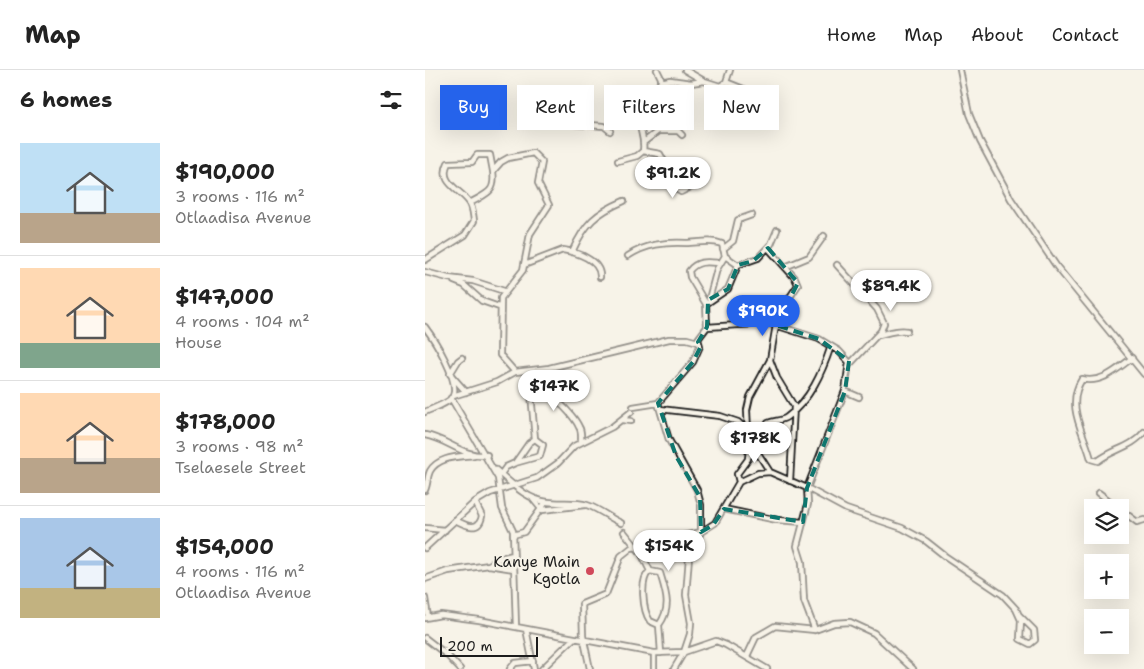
<!DOCTYPE html>
<meta charset="utf-8">
<style>
body{margin:0;font-family:"Shantell Sans",sans-serif;background:#f6f6f6;color:#222;height:100vh;display:flex;flex-direction:column;font-size:19px;white-space:nowrap}
*{box-sizing:border-box;margin:0}
p{font-size:16px;color:#767676}
.icon{flex:none;width:28px;height:28px;fill:none;stroke:currentColor;stroke-width:2;stroke-linecap:round;stroke-linejoin:round}
.map{position:relative;flex:1;overflow:hidden}
.sheet{display:flex;flex-direction:column;background:#fff;width:425px}
.sheet>*{flex:none}
.hud{position:absolute;left:15px;top:15px;width:475px;height:45px;display:flex;gap:10px}
.buttons{position:absolute;left:659px;top:429px;display:grid;gap:10px}
.buttons a{display:grid;place-items:center;width:45px;height:45px;border-radius:0px;background:#fff;box-shadow:0 5px 20px #0002;font-size:25px}
.scale{position:absolute;left:15px;bottom:12px;width:98px;box-sizing:border-box;padding-left:5px;border:2px solid #1c1c1c;border-top:0;font-size:14px;line-height:18px;white-space:nowrap;color:#1c1c1c;-webkit-text-stroke:4px #f7f3e8;paint-order:stroke}
.price{position:absolute;translate:-50% -42px;padding:0 11px;border-radius:18px;background:#fff;color:#222;font-size:16px;line-height:32px;filter:drop-shadow(0 1px 2px #0008)}
.price::after{content:'';position:absolute;left:50%;top:30px;width:15px;height:11px;margin-left:-8px;background:inherit;clip-path:polygon(0 0,100% 0,50% 100%)}
.price.current{background:#2563eb;color:#fff}
ul{padding:0;list-style:none}
li{display:flex;align-items:center;gap:15px;height:125px;padding:0 20px}
li+li{border-top:1px solid #e0e0e0}
li span{display:grid;place-items:center;flex:none;width:140px;height:100px;border-radius:0px;color:#555}
li>.icon{margin-inline-start:auto}
span .icon{width:60px;height:60px;fill:#fffc;stroke-width:1}
li b{font-size:21px}
h2{display:flex;justify-content:space-between;align-items:center;height:60px;padding:0 20px;font-size:21px}
.pill{padding:0 18px;border-radius:0px;background:#fff;box-shadow:0 5px 20px #0002;font-size:18px;line-height:45px}
.pill.current{background:#2563eb;color:#fff}
header{display:flex;align-items:center;gap:30px;box-sizing:border-box;height:70px;padding:0 25px;background:#fff;border-bottom:1px solid #e0e0e0}
header strong{font-size:24px}
nav{display:flex;gap:28px;margin-inline-start:auto;font-size:18px}
main{display:flex;flex:1;min-height:0}
.map>svg:first-child{display:block}
.lines{fill:none;stroke-linecap:round;stroke-linejoin:round}
.minor-casing{stroke:#1c1c1c;stroke-width:8}
.minor{stroke:#f7f3e8;stroke-width:4.5}
.marked{fill:none;stroke:#0f766e;stroke-width:4;stroke-dasharray:10 6;stroke-linejoin:round}
.poi-dot{fill:#d1495b;stroke:#f7f3e8;stroke-width:2}
.labels{text-anchor:middle;dominant-baseline:central;stroke-width:4;stroke-linejoin:round;paint-order:stroke}
.poi-label{font-size:15px;fill:#1c1c1c;stroke:#f7f3e8;text-anchor:end}
</style>
<header>
<strong>Map</strong>
<nav><a>Home</a><a>Map</a><a>About</a><a>Contact</a></nav>
</header>
<main>
<section class="sheet">
<h2>6 homes<svg class="icon" aria-label="filters" viewBox="0 0 24 24"><path d="M4 7h16M4 17h16"/><circle cx="9" cy="7" r="2"/><circle cx="15" cy="17" r="2"/></svg></h2>
<ul>
<li><span style="background:linear-gradient(#bfe0f5 70%,#b9a48a 0)"><svg class="icon" aria-label="home" viewBox="0 0 24 24"><path d="M3 11l9-7 9 7M6 9v11h12V9"/></svg></span><div><b>$190,000</b><p>3 rooms · 116 m²</p><p>Otlaadisa Avenue</p></div></li>
<li><span style="background:linear-gradient(#ffd9b3 75%,#7fa58c 0)"><svg class="icon" aria-label="home" viewBox="0 0 24 24"><path d="M3 11l9-7 9 7M6 9v11h12V9"/></svg></span><div><b>$147,000</b><p>4 rooms · 104 m²</p><p>House</p></div></li>
<li><span style="background:linear-gradient(#ffd9b3 65%,#b9a48a 0)"><svg class="icon" aria-label="home" viewBox="0 0 24 24"><path d="M3 11l9-7 9 7M6 9v11h12V9"/></svg></span><div><b>$178,000</b><p>3 rooms · 98 m²</p><p>Tselaesele Street</p></div></li>
<li><span style="background:linear-gradient(#a9c7e8 70%,#c2b280 0)"><svg class="icon" aria-label="home" viewBox="0 0 24 24"><path d="M3 11l9-7 9 7M6 9v11h12V9"/></svg></span><div><b>$154,000</b><p>4 rooms · 116 m²</p><p>Otlaadisa Avenue</p></div></li>
</ul>
</section>
<div class="map">
<svg width="719" height="599" viewBox="0 0 719 599">
<rect width="100%" height="100%" fill="#f7f3e8"/>
<filter id="ink" filterUnits="userSpaceOnUse"><feTurbulence type="fractalNoise" baseFrequency=".02" numOctaves="2"/><feDisplacementMap in="SourceGraphic" scale="10" xChannelSelector="R" yChannelSelector="G"/><feConvolveMatrix kernelMatrix="1 2 1 2 8 2 1 2 1" color-interpolation-filters="sRGB"/></filter>
<g filter="url(#ink)">
<g class="lines">
<defs>
<path id="minor" d="M232,0L236,8V12
M260,0L279,11
M535,0L544,44L555,71L586,129L632,197L719,304
M301,12L331,24L332,28L329,31L317,19
M133,53L179,56L185,61
M219,72L233,61H253L257,65
M218,81L235,84L249,110L251,119L256,122L278,111V103
M193,91L212,86L218,81C220,69 215,61 214,50C213,37 228,22 236,12L245,10L266,13L279,11L295,16L301,12L305,0
M45,133C62,123 71,123 68,101L76,92L83,88L108,83L117,92L113,113L124,135L105,164L98,200L76,228L75,285L90,302
M298,179L308,171L313,150L327,145
M147,182C160,153 171,143 199,131
M203,186C221,174 240,172 261,173C273,173 285,169 297,174L300,186L313,195L333,188L346,174L352,160
M0,190L40,165L49,151C48,144 48,137 44,132C35,119 13,113 23,93L47,92L52,85H65L68,101
M99,195L138,180C151,182 176,190 175,207
M412,195L452,239L459,253L456,261L425,294
M360,197L384,187L399,166
M0,202L23,208L48,211L79,221
M29,211L39,215L57,231L74,237
M284,229L292,199L300,186
M281,234L265,207L264,201C272,190 283,192 294,193
M0,257C9,269 35,310 28,326C25,333 6,339 0,342
M282,257L281,234L303,219L313,195
M454,265C463,263 473,259 482,261
M37,288L33,291L25,304L41,322
M707,288C692,299 677,314 657,309C640,336 659,362 666,389L673,391C686,380 708,377 719,362
M345,290L352,308L369,336L365,411
M104,301L110,369
M105,310C119,317 148,343 154,357C157,361 156,367 156,372
M420,321L434,327
M28,326L72,312L90,302L124,298L244,269H262L273,272
M26,328L73,408L77,438L88,461L91,557
M208,337L233,333
M235,339L295,346L313,352L323,361L324,369L345,402
M197,350L206,351
M323,361L322,340L325,327L345,290L351,255L363,230L373,215L370,208L343,178
M0,365C23,369 37,387 62,385
M110,369L118,375L115,386L90,393L104,373Z
M324,386L331,380L343,353C349,350 357,351 362,347C385,330 397,303 406,276
M71,400C86,413 102,430 123,432C136,434 149,431 162,435C174,439 185,448 196,453
M76,404L81,397L90,393
M314,412L312,404L323,389L325,370
M0,420C3,414 2,407 5,401C14,386 34,387 49,385
M674,423L712,452L719,450
M108,429L117,440L160,435
M299,439L352,450L378,452
M30,450C40,455 54,463 57,446L50,432
M0,458L20,460
M199,462L216,483L225,501L235,503C241,523 247,537 234,555
M88,465L99,462L121,432
M0,478L50,432L65,423L112,408L133,393L149,376L187,357L206,342
M64,495L75,488L88,485
M225,501C214,509 218,541 225,551L234,555L236,583
M0,509L23,501L64,495L89,499
M0,528L3,547
M0,548L16,545L54,550L229,583L259,582L291,571L301,575L342,599
M101,559L109,599
M0,568L22,585L35,599
M322,586L331,567L350,556L390,560L409,553L425,552L449,563L488,599
M85,599L90,593L108,591
M117,599L148,569
M165,599L158,566L157,534L181,524L196,486L206,478L276,462L290,453L314,412L333,403L345,402L382,418L421,439L477,458L501,471L520,486L578,525L591,539L596,550L595,569L605,574L610,570L609,560L594,545
M229,599V583
M249,599L259,582L265,564L266,553L261,525L264,487L276,462V435L272,420L244,370L233,333L268,292L275,276L273,269L282,257L344,253L394,269L414,281L424,292L420,321L382,418L383,434L372,476L377,492L379,531L390,560"/>
</defs>
<use href="#minor" class="minor-casing"/>
<use href="#minor" class="minor"/>
</g>
</g>
<path d="M0 0H719V599H0ZM343,178L373,213L351,255L394,269L424,291L420,321L382,418L378,452L299,439L288,455L276,462L275,427L251,386L233,333L268,292L276,276L273,272L282,257L283,230L303,219L313,195L328,191Z" fill="#f7f3e8" fill-opacity=".55" fill-rule="evenodd"/>
<path class="marked" d="M343,178L373,213L351,255L394,269L424,291L420,321L382,418L378,452L299,439L288,455L276,462L275,427L251,386L233,333L268,292L276,276L273,272L282,257L283,230L303,219L313,195L328,191Z"/>
<circle class="poi-dot" cx="165" cy="501" r="5"/>
<g class="labels">
<g class="poi-label">
<text x="155" y="492">Kanye Main<tspan x="155" dy="17">Kgotla</tspan></text>
</g>
</g>
</svg>
<div class="buttons">
<a><svg class="icon" aria-label="layers" viewBox="0 0 24 24"><path d="M12 4l9 5-9 5-9-5zM3 14l9 5 9-5"/></svg></a>
<a>+</a>
<a>−</a>
</div>
<div class="scale">200 m</div>
<b class="price" style="left:248px;top:129px">$91.2K</b>
<b class="price" style="left:466px;top:242px">$89.4K</b>
<b class="price current" style="left:338px;top:267px">$190K</b>
<b class="price" style="left:129px;top:342px">$147K</b>
<b class="price" style="left:330px;top:394px">$178K</b>
<b class="price" style="left:244px;top:502px">$154K</b>
<div class="hud">
<a class="pill current">Buy</a>
<a class="pill">Rent</a>
<a class="pill">Filters</a>
<a class="pill">New</a>
</div>
</div>
</main>
